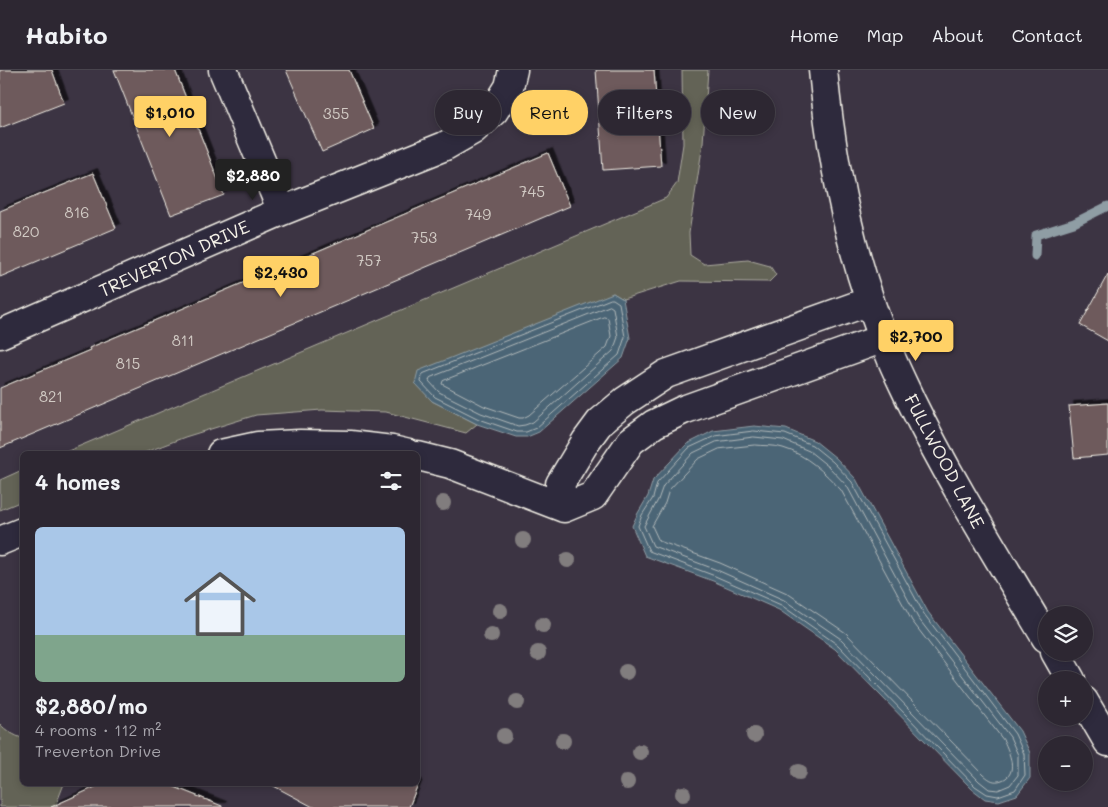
<!DOCTYPE html>
<meta charset="utf-8">
<style>
body{margin:0;font-family:Mali,sans-serif;background:#352f3a;color:#f1f3f6;height:100vh;display:flex;flex-direction:column;font-size:19px;white-space:nowrap}
*{box-sizing:border-box;margin:0}
p{font-size:16px;color:#a7a5ac}
.icon{flex:none;width:28px;height:28px;fill:none;stroke:currentColor;stroke-width:2;stroke-linecap:round;stroke-linejoin:round}
.map{position:relative;flex:1;overflow:hidden}
.drawer{position:absolute;left:20px;top:381px;width:400px;height:335px;display:flex;flex-direction:column;background:#2d2732;border-radius:8px;box-shadow:0 2px 8px #0003,0 0 0 1px #48444d}
.drawer>*{flex:none}
.hud{position:absolute;left:435px;top:20px;width:475px;height:45px;display:flex;gap:10px}
.fabs{position:absolute;left:1038px;top:536px;display:grid;gap:10px}
.fabs a{display:grid;place-items:center;width:55px;height:55px;border-radius:50%;background:#2d2732;box-shadow:0 2px 8px #0003,0 0 0 1px #48444d;font-size:25px}
.price{position:absolute;translate:-50% -42px;padding:0 11px;border-radius:5px;background:#ffd166;color:#111;font-size:16px;line-height:32px;filter:drop-shadow(0 1px 2px #0008)}
.price::after{content:'';position:absolute;left:50%;top:30px;width:15px;height:11px;margin-left:-8px;background:inherit;clip-path:polygon(0 0,100% 0,50% 100%)}
.price.active{background:#222;color:#fff}
ul{padding:0;list-style:none}
li{display:grid;align-content:center;gap:10px;height:265px;padding:0 15px}
li span{display:grid;place-items:center;height:155px;border-radius:8px;color:#555}
li>.icon{margin-inline-start:auto}
span .icon{width:90px;height:90px;fill:#fffc;stroke-width:1}
li b{font-size:21px}
h2{display:flex;justify-content:space-between;align-items:center;height:60px;padding:0 15px;font-size:21px}
.pill{padding:0 18px;border-radius:22px;background:#2d2732;box-shadow:0 2px 8px #0003,0 0 0 1px #48444d;font-size:18px;line-height:45px}
.pill.active{background:#ffd166;color:#111}
header{display:flex;align-items:center;gap:30px;box-sizing:border-box;height:70px;padding:0 25px;background:#2d2732;border-bottom:1px solid #48444d}
header strong{font-size:24px}
nav{display:flex;gap:28px;margin-inline-start:auto;font-size:18px}
.map>svg:first-child{display:block}
.green{fill:#636456;stroke:#acaa9f}
.water{fill:#4c6576;stroke:#8f9da4}
.lines{fill:none;stroke-linecap:round;stroke-linejoin:round}
.shore{stroke:#b1b9ba;stroke-width:1}
.stream{stroke:#8f9da4;stroke-width:9}
.building{fill:#6e5a5b;stroke:#f4f1e8;filter:url(#shadow)}
.minor-casing{stroke:#f4f1e8;stroke-width:31}
.minor{stroke:#2f2a3d;stroke-width:28}
.tree{fill:#817d7e}
.labels{text-anchor:middle;dominant-baseline:central;stroke-width:4.5;stroke-linejoin:round;paint-order:stroke}
.number-label{font-size:15px;fill:#d2cbc5}
.street-label{font-size:18px;fill:#f4f1e8;stroke:#2f2a3d}
</style>
<header>
<strong>Habito</strong>
<nav><a>Home</a><a>Map</a><a>About</a><a>Contact</a></nav>
</header>
<div class="map">
<svg width="1108" height="737" viewBox="0 0 1108 737">
<defs>
<filter id="shadow"><feDropShadow dx="4.5" dy="-4.5" stdDeviation="0" flood-color="#0009"/></filter>
</defs>
<rect width="100%" height="100%" fill="#3c3443"/>
<filter id="ink" filterUnits="userSpaceOnUse"><feTurbulence type="fractalNoise" baseFrequency=".02" numOctaves="2"/><feDisplacementMap in="SourceGraphic" scale="10" xChannelSelector="R" yChannelSelector="G"/><feConvolveMatrix kernelMatrix="1 2 1 2 8 2 1 2 1" color-interpolation-filters="sRGB"/></filter>
<g filter="url(#ink)">
<path class="green" d="M682,0H708L703,73L689,163L690,185L704,194L748,190L770,196L776,205L769,212L681,211L623,229L613,223L432,331L477,354L466,363L386,342L322,340L256,345L185,367L141,384H61L666,128L677,113L683,74Z
M22,400V431L0,440V410Z
M0,654C5,660 15,666 22,668V714H64L55,737H0Z"/>
<path class="water" d="M613,223L623,229L630,268L623,288L539,362L527,367H516L477,354L432,331L415,313L418,301Z
M754,356L786,359L815,371L836,388L856,409L928,542L1020,661L1030,683V708L1017,725L999,731L985,729L972,719L835,579L779,540L713,511L645,486L632,456L638,443L648,426L653,410L687,374L713,361Z"/>
<g class="lines">
<path class="shore" d="M611,229H613L619,233L625,267L619,285L536,358L526,362H517L479,349L435,327L421,312L422,306L423,304Z
M610,236L613,238L618,267L613,281L533,352L525,355L518,356L481,343L439,322L429,311L430,308Z
M604,247L608,248L611,266L607,277L529,345L523,348H519L484,336L442,314L443,311Z
M754,361L785,364L812,375L833,392L852,412L924,544L1015,664L1024,684L1025,705L1015,720L998,726L987,724L975,716L838,575L781,535L715,506L649,481L638,456L642,445L653,428L657,413L689,378L715,366Z
M754,367L783,370L809,381L829,397L847,416L918,548L1010,667L1018,685V705L1010,715L998,720L989,719L979,711L841,569L784,530L717,500L653,476L644,456L658,430L663,416L693,383L716,372Z
M755,375C764,376 774,375 783,378C807,385 824,402 841,420L912,551L1004,671C1009,682 1019,704 1002,710C994,713 990,710 984,705L846,563L787,523L720,493L659,471L652,456L665,433L669,420L698,389L719,379Z"/>
<path class="stream" d="M1035,186L1036,165L1074,153L1108,136"/>
</g>
<path class="building" d="M0,0H52L64,33L0,58Z
M114,0H175L224,125L171,145Z
M286,0H349L374,59L322,82Z
M596,0H654L661,96L603,100Z
M548,83L570,136L0,378V318L90,280L89,278L144,255Z
M93,103L116,158L0,207V141Z
M1108,204V271L1080,255Z
M1108,333V385L1074,388L1069,336Z
M102,714H167L222,736V737H51Z
M270,714H418L409,737H313Z"/>
<g class="lines">
<defs>
<path id="minor" d="M223,0L282,141
M823,0C832,98 854,199 892,290C898,304 905,318 911,331C951,413 1000,490 1046,568
M0,264L282,141L445,76L473,60L494,41L509,17L513,0
M221,384L258,376L300,374L350,375L392,380L409,384
M418,386L450,394L564,438L593,426L631,371L654,354L683,340L884,268
M564,438L560,414L586,371L600,352L625,331L666,304L870,231
M0,471L22,462
M1055,582L1071,610
M1084,631L1108,672"/>
</defs>
<use href="#minor" class="minor-casing"/>
<use href="#minor" class="minor"/>
</g>
<g class="tree">
<circle cx="443" cy="433" r="8"/>
<circle cx="523" cy="470" r="8"/>
<circle cx="568" cy="490" r="8"/>
<circle cx="500" cy="541" r="8"/>
<circle cx="543" cy="555" r="8"/>
<circle cx="491" cy="565" r="8"/>
<circle cx="538" cy="583" r="8"/>
<circle cx="626" cy="602" r="8"/>
<circle cx="517" cy="632" r="8"/>
<circle cx="754" cy="665" r="8"/>
<circle cx="504" cy="666" r="8"/>
<circle cx="563" cy="671" r="8"/>
<circle cx="640" cy="682" r="8"/>
<circle cx="799" cy="702" r="8"/>
<circle cx="627" cy="712" r="8"/>
<circle cx="683" cy="724" r="8"/>
</g>
</g>
<g class="labels">
<g class="number-label">
<text x="336" y="43">355</text>
<text x="532" y="121">745</text>
<text x="77" y="142">816</text>
<text x="478" y="144">749</text>
<text x="26" y="161">820</text>
<text x="424" y="167">753</text>
<text x="369" y="190">757</text>
<text x="183" y="270">811</text>
<text x="128" y="293">815</text>
<text x="51" y="326">821</text>
</g>
<g class="street-label">
<text transform="translate(174 188) rotate(-24)">TREVERTON DRIVE</text>
<text transform="translate(945 391) rotate(62)">FULLWOOD LANE</text>
</g>
</g>
</svg>
<div class="fabs">
<a><svg class="icon" aria-label="layers" viewBox="0 0 24 24"><path d="M12 4l9 5-9 5-9-5zM3 14l9 5 9-5"/></svg></a>
<a>+</a>
<a>−</a>
</div>
<b class="price" style="left:170px;top:68px">$1,010</b>
<b class="price active" style="left:253px;top:131px">$2,880</b>
<b class="price" style="left:281px;top:228px">$2,430</b>
<b class="price" style="left:916px;top:292px">$2,700</b>
<div class="hud">
<a class="pill">Buy</a>
<a class="pill active">Rent</a>
<a class="pill">Filters</a>
<a class="pill">New</a>
</div>
<section class="drawer">
<h2>4 homes<svg class="icon" aria-label="filters" viewBox="0 0 24 24"><path d="M4 7h16M4 17h16"/><circle cx="9" cy="7" r="2"/><circle cx="15" cy="17" r="2"/></svg></h2>
<ul>
<li><span style="background:linear-gradient(#a9c7e8 70%,#7fa58c 0)"><svg class="icon" aria-label="home" viewBox="0 0 24 24"><path d="M3 11l9-7 9 7M6 9v11h12V9"/></svg></span><div><b>$2,880/mo</b><p>4 rooms · 112 m²</p><p>Treverton Drive</p></div></li>
</ul>
</section>
</div>
